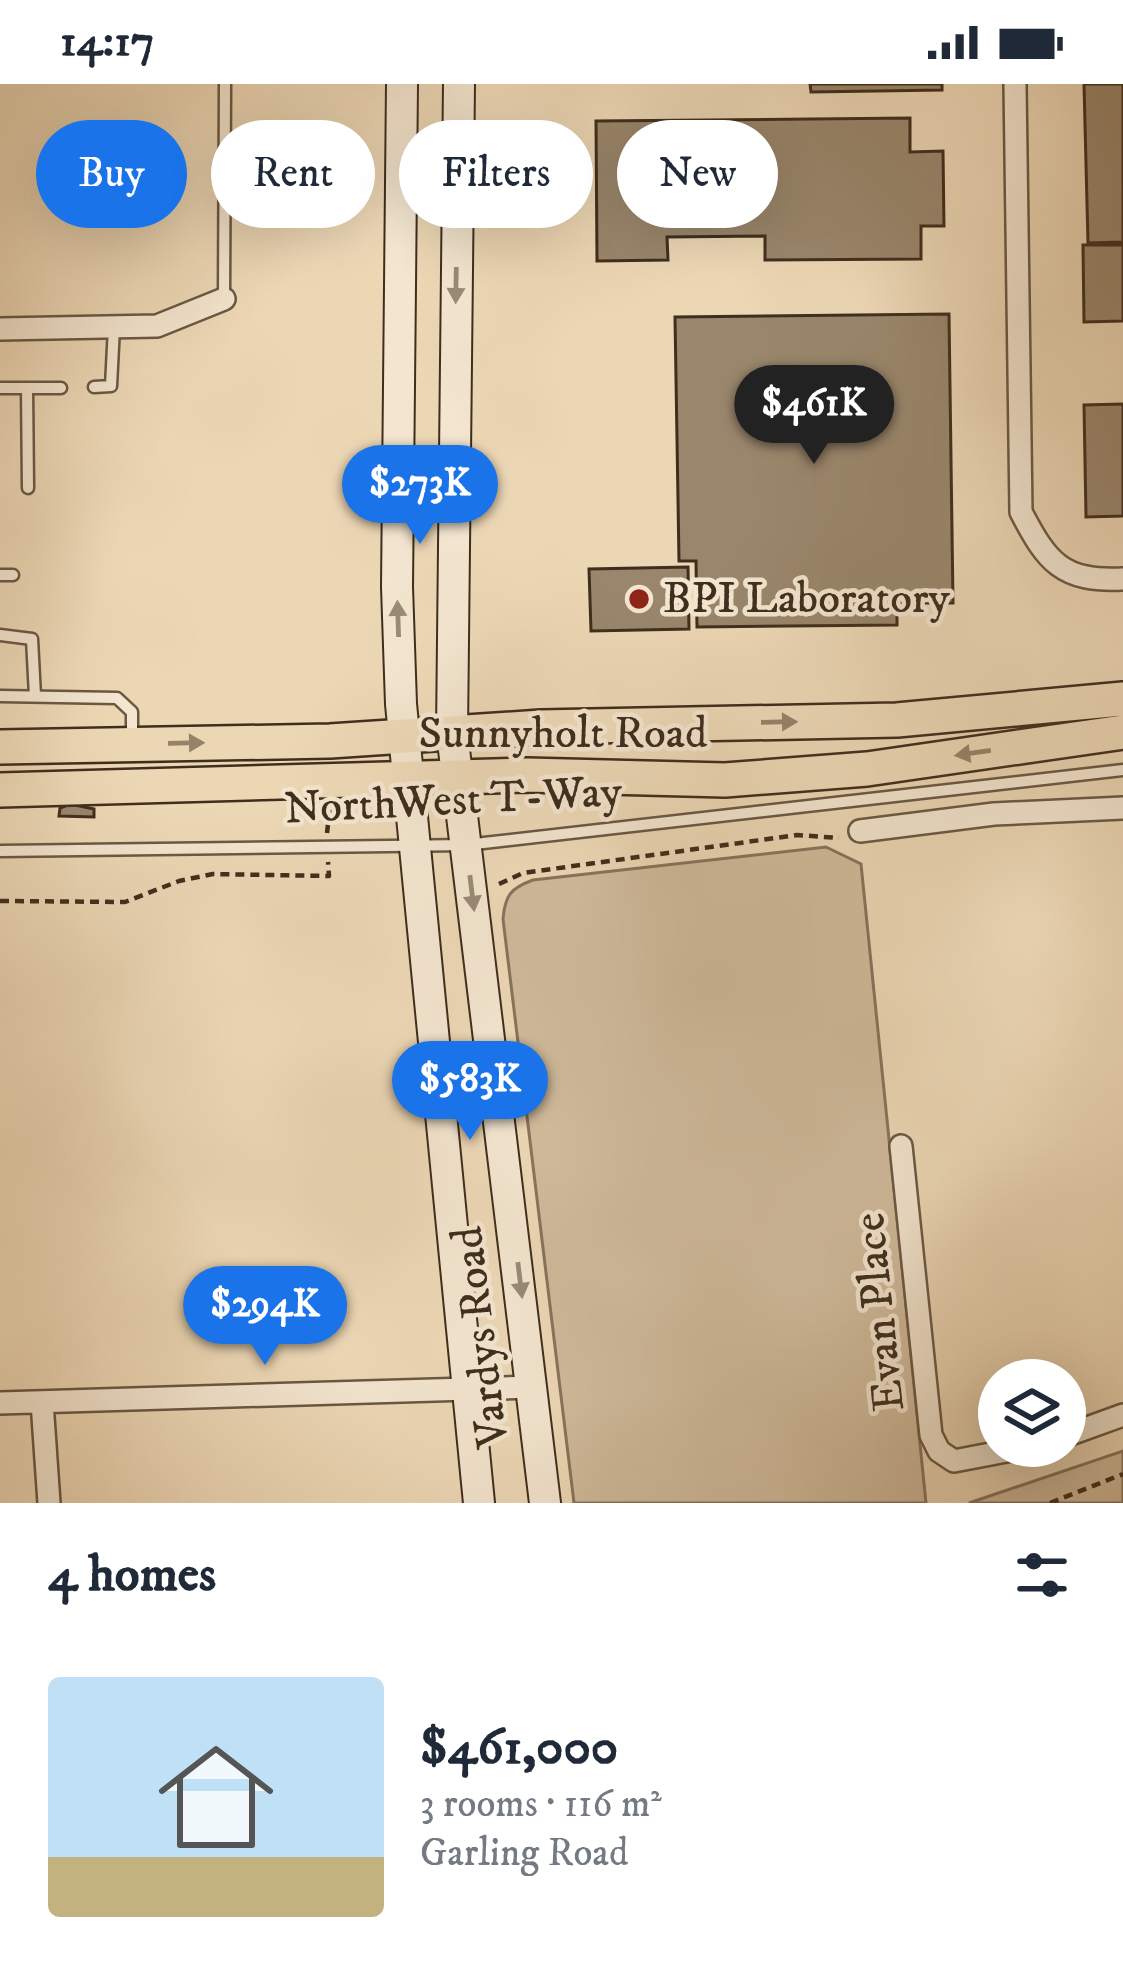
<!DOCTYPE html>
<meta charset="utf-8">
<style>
body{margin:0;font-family:"IM FELL DW Pica",serif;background:#f2f2f3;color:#1f2937;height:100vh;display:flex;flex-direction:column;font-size:45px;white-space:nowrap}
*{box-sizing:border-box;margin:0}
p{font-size:39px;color:#747a83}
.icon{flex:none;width:66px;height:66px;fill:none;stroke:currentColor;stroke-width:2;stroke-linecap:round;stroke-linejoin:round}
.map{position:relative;height:1419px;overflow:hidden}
.panel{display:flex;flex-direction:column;background:#fff;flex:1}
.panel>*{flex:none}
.banner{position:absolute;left:36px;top:36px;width:1053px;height:108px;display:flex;gap:24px}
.controls{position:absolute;left:978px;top:1275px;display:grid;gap:24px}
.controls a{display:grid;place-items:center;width:108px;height:108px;border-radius:50%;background:#fff;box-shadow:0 12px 48px #0002;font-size:60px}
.price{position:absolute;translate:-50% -102px;padding:0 27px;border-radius:42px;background:#1a73e8;color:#fff;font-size:39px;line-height:78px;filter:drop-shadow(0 3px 6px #0008)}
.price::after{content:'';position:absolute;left:50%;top:72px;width:36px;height:27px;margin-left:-18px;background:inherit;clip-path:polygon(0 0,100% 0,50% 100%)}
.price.selected{background:#222;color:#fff}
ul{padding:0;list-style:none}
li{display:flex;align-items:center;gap:36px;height:300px;padding:0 48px}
li span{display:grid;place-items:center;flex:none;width:336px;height:240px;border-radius:12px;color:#555}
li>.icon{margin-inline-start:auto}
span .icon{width:144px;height:144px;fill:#fffc;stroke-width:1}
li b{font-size:51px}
h2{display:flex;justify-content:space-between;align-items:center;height:144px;padding:0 48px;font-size:51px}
.pill{padding:0 42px;border-radius:54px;background:#fff;box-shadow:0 12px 48px #0002;font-size:42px;line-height:108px}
.pill.selected{background:#1a73e8;color:#fff}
.status{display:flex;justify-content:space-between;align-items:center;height:84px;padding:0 60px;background:#fff;direction:ltr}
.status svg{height:33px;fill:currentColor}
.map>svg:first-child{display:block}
.green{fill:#cfba9b;stroke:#87745c;stroke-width:3}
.building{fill:#99866c;stroke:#3f2e1d;stroke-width:3}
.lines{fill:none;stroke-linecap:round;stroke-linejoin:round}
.service-casing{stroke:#6a5843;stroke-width:15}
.minor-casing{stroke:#6a5843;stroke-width:26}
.secondary-casing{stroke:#3f2e1d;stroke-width:34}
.primary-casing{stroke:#3f2e1d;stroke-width:38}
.path{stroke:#3f2e1d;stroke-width:4.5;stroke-dasharray:9 6;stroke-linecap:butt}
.service{stroke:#f3e5cf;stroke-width:10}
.minor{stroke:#f3e5cf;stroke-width:21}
.secondary{stroke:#f3e5cf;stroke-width:30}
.primary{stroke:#ecd7b5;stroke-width:33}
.oneway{fill:#998a76}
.oneway2{fill:#968269}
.poi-dot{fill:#8f2418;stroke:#f3e5cf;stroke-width:4.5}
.labels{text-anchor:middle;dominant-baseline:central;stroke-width:9;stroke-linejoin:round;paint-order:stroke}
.poi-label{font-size:45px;fill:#3f2e1d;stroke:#f3e5cf;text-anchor:start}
.street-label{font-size:45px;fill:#3f2e1d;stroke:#f3e5cf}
</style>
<div class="status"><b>14:17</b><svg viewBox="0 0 49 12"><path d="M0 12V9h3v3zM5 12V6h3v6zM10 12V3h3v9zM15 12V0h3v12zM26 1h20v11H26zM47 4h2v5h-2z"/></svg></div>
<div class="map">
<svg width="1123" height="1419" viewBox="0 0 1123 1419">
<rect width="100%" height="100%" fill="#ecd7b5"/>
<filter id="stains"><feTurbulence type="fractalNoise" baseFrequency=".00167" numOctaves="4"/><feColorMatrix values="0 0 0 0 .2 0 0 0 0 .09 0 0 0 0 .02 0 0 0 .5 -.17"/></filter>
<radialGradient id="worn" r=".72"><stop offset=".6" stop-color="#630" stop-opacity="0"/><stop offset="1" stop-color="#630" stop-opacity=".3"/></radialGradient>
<path class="green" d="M826,763L861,780L926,1419H574L503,835C505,811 511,804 533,796Z
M1123,1367V1419H969Z"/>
<path class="building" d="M810,0H942V6L811,8Z
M1084,0H1123V158L1088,159Z
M910,34V68L943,67L944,142H921V175L765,176V152L667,153L668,176L597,177L596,37Z
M1083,161H1123V237L1084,238Z
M949,230L953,519H897V541L697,543L696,477H679L675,233Z
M1123,320V432L1086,433L1084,321Z
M688,483L689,545L591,547L589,485Z
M70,720L94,725V733L59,732L60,724Z"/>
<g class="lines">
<defs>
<path id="service" d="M224,215L225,0
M94,303L111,302L114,243
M0,304H61
M27,304L28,404
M0,491H13
M0,551L32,555L35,612
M0,612L117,614L132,628V657
M0,767L466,761L1123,686"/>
<path id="minor" d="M1015,0L1021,428C1047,478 1062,498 1123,495
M0,245L157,242L224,215
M860,747L994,730L1123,724
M901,1062L931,1351L939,1367L954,1377L1032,1362
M42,1318L49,1419
M0,1319L533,1303
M1065,1352L1123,1331"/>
<path id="secondary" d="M402,0L397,503L401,620L479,1419
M459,0L452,649L545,1419"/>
<path id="primary" d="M0,663L330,657L541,643L897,636L1123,615
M0,706L527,691L725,696L867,685L1123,648"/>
</defs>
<use href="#service" class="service-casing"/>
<use href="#minor" class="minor-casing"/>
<use href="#secondary" class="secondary-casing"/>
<use href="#primary" class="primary-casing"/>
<path class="path" d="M327,749L330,724
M499,800L523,789L797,751L839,754
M0,817L125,818L179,797L213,790L329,792L328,778
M1050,1419L1123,1390"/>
<use href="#service" class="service"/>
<use href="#minor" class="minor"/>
<use href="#secondary" class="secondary"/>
<use href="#primary" class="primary"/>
</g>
<defs><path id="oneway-solid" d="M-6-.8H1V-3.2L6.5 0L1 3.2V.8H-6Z" transform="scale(3)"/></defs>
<g class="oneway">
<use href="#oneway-solid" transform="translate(456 201) rotate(91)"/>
<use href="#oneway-solid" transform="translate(398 535) rotate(-92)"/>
<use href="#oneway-solid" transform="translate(472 809) rotate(83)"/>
<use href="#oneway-solid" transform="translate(520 1196) rotate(83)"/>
</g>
<g class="oneway2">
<use href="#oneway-solid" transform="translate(779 638) rotate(-1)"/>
<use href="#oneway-solid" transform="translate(186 659) rotate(-1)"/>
<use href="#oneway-solid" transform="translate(973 669) rotate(172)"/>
</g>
<circle class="poi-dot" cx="639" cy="515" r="12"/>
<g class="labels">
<g class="poi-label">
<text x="663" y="515">BPI Laboratory</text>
</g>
<g class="street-label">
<text x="563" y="650">Sunnyholt Road</text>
<text transform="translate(453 717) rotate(-3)">NorthWest T-Way</text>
<text transform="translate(880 1228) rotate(-96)">Evan Place</text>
<text transform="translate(481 1253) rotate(-97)">Vardys Road</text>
</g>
</g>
<rect width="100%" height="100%" filter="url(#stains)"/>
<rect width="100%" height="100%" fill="url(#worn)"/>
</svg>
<div class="controls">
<a><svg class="icon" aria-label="layers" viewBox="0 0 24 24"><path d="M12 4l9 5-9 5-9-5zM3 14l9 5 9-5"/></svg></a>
</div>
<b class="price selected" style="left:814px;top:383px">$461K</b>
<b class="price" style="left:420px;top:463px">$273K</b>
<b class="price" style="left:470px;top:1059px">$583K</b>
<b class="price" style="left:265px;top:1284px">$294K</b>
<div class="banner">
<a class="pill selected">Buy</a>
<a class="pill">Rent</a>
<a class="pill">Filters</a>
<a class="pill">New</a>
</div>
</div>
<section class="panel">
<h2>4 homes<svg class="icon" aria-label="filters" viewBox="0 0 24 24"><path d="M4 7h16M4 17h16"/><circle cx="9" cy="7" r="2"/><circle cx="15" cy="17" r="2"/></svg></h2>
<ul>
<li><span style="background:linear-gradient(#bfe0f5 75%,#c2b280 0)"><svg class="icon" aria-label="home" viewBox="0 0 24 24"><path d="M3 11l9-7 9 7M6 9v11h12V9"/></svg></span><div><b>$461,000</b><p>3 rooms · 116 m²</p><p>Garling Road</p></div></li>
</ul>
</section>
